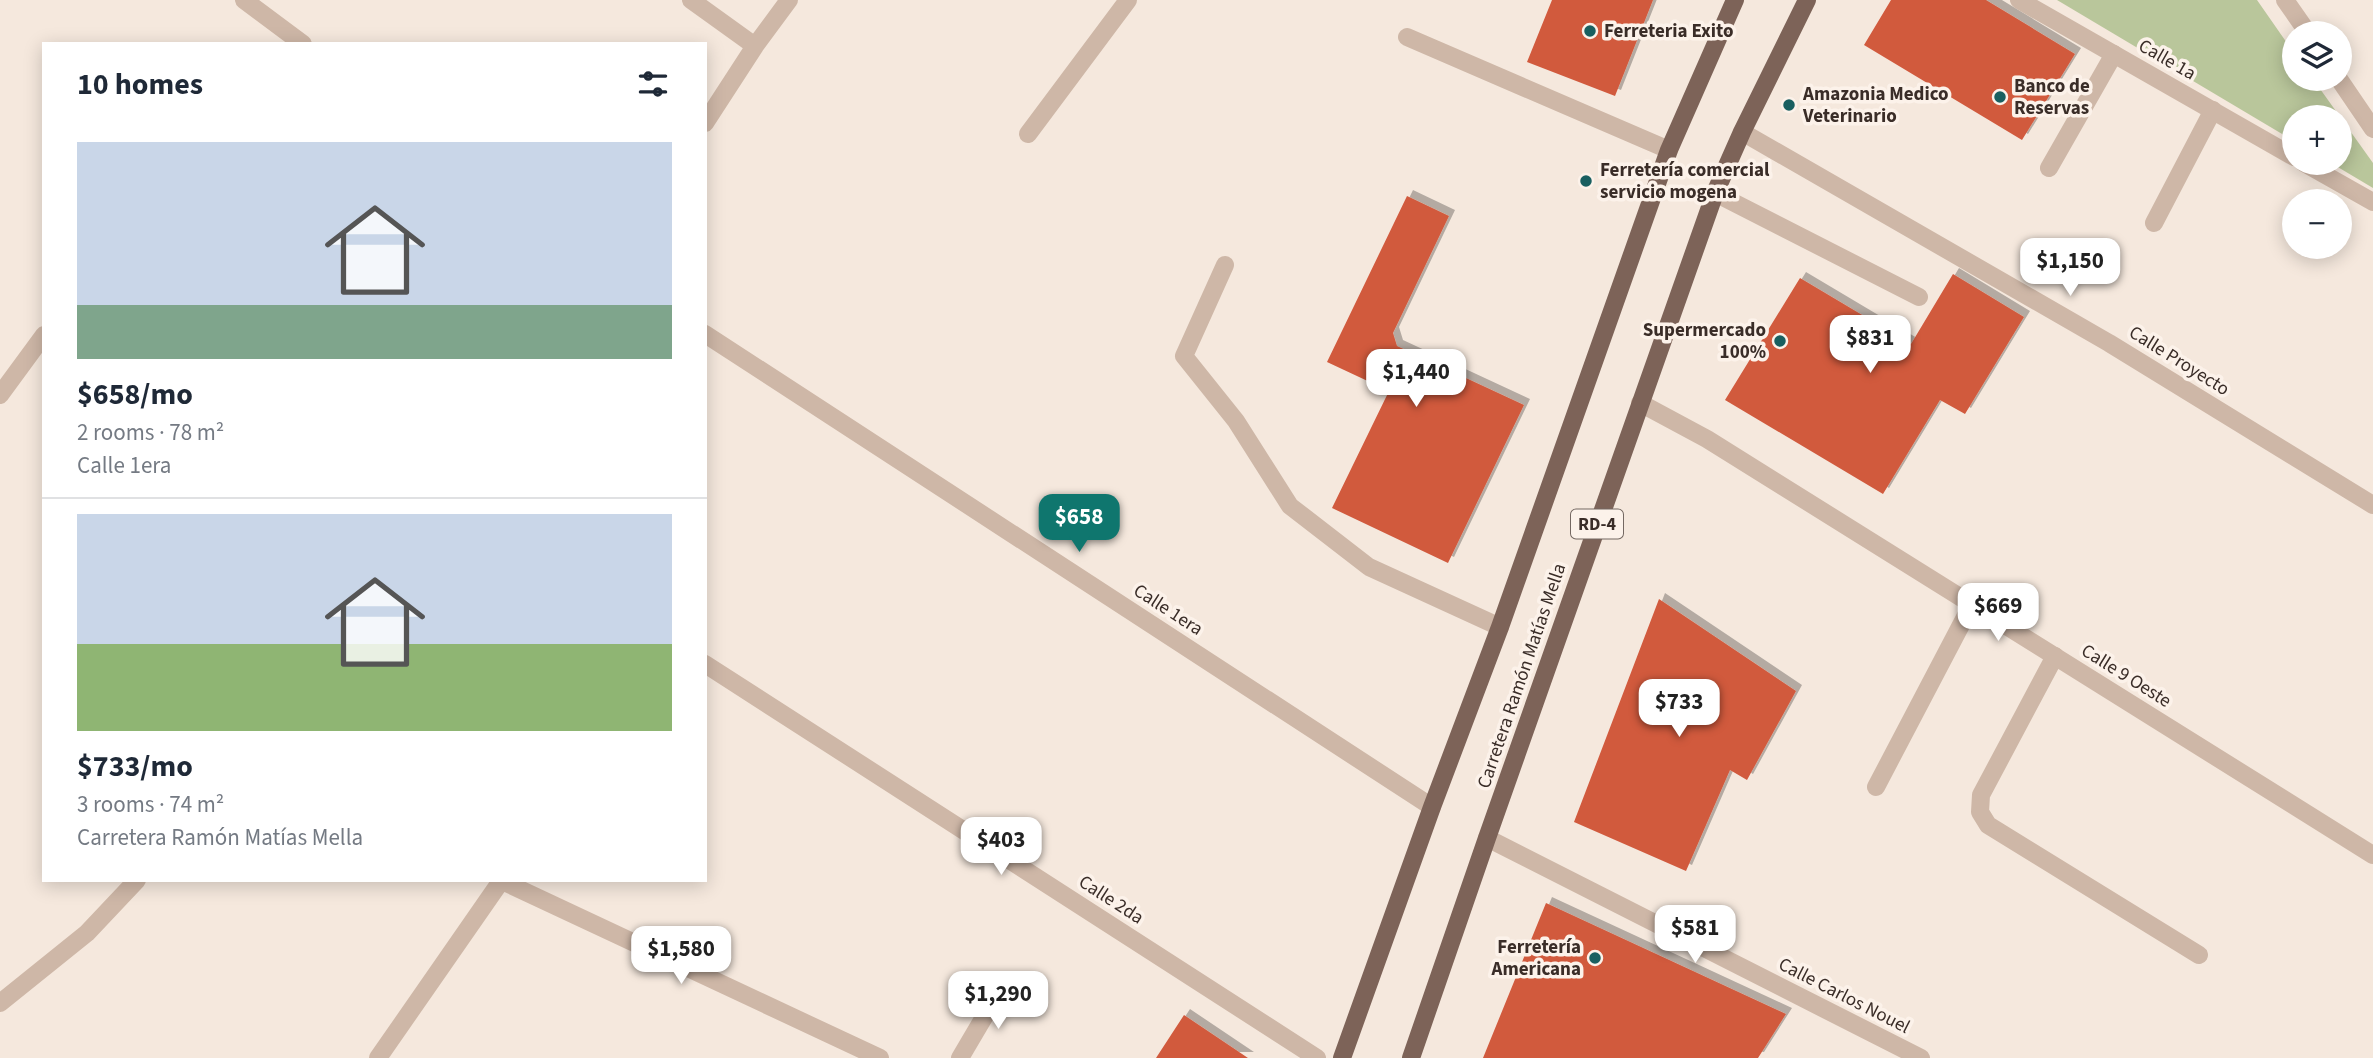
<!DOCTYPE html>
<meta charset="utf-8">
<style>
body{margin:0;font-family:"Source Sans 3",sans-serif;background:#f6f6f7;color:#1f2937;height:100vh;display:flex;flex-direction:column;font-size:26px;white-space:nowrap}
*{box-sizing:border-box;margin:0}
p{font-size:23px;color:#747a83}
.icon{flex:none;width:38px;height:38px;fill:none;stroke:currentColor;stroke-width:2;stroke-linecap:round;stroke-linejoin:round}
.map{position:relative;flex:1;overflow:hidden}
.sheet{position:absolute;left:42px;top:42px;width:665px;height:840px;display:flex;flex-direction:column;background:#fff;border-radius:0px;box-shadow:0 4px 18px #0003}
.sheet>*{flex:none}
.buttons{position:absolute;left:2282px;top:21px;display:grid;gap:14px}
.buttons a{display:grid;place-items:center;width:70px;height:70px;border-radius:50%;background:#fff;box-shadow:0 4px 18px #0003;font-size:35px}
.price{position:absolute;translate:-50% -60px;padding:0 16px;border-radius:14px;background:#fff;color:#222;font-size:23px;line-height:46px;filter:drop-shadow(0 2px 4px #0008)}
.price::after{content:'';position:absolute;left:50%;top:42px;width:21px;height:16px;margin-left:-10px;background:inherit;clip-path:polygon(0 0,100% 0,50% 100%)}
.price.on{background:#0f766e;color:#fff}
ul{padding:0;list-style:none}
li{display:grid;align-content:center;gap:14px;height:371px;padding:0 35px}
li+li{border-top:2px solid #e0e1e3}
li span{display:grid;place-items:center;height:217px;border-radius:0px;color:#555}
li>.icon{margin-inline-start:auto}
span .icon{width:126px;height:126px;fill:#fffc;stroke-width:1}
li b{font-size:30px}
h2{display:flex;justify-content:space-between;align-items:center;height:84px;padding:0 35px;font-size:30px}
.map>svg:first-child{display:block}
.green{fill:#b9c69b}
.building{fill:#d15a3e;filter:url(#shadow)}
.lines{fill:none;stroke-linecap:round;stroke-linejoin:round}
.service{stroke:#ceb7a7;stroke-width:18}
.minor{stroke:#ceb7a7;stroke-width:18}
.primary{stroke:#7d6358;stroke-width:18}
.poi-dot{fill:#195f60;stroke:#fcf2ea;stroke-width:2.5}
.labels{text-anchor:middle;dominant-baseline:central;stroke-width:7;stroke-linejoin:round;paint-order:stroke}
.shield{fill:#fcf2ea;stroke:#746862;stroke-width:2}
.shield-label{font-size:18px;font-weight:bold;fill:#3a2d28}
.poi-label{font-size:19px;font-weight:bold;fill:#3a2d28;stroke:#fcf2ea;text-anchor:start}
.street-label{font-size:19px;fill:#3a2d28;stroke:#fcf2ea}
</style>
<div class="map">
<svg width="2373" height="1058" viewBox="0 0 2373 1058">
<defs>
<filter id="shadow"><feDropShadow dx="6" dy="-6" stdDeviation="0" flood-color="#0004"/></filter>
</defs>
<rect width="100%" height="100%" fill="#f5e8dd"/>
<path class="green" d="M2057,0H2257L2294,53V79H2313L2373,163V188L2331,163H2340V117H2294V141Z"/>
<path class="building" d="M1552,0H1653L1615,96L1527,62Z
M1891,0H1986L2075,54L2022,140L1864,45Z
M1407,196L1449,216L1393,333L1397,346L1524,405L1448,563L1332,508L1389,391L1327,362Z
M1953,274L2024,317L1965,414L1940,400L1883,494L1725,400L1800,278L1911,344Z
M1659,599L1796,691L1747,780L1730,770L1686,871L1574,822Z
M1546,903L1786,1014L1758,1058H1483Z
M1184,1015L1248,1058H1156Z"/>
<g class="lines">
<path class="service" d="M1407,37L1669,150
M2049,168L2114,54
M1715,193L1919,297
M2154,223L2213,110
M1225,265L1184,356L1236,421L1290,506L1369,567L1500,627
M2055,656L1981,795L1980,812L1988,825L2199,955
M1876,787L1972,604"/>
<path class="minor" d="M244,0L303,44
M691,0L755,46
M2019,0L2294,157
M2285,0L2308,33
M2339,79L2373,129
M705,123L755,46L789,0
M1742,132L2109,343L2373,505
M1028,134L1128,0
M2304,163L2373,202
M705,334L1432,807
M0,395L44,335
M1640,403L1707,439L2373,855
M705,664L1317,1058
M1487,838L1921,1058
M500,880L880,1058
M0,1003L87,933L137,880
M378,1058L501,881
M960,1058L1003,985"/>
<path class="primary" d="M1342,1058L1432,807L1500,627L1669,150L1735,0
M1411,1058L1487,838L1715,193L1742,132L1807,0"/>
</g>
<g class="poi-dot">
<circle cx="1590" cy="31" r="7"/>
<circle cx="2000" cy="97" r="7"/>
<circle cx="1789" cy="105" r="7"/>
<circle cx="1586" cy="181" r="7"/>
<circle cx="1780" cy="341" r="7"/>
<circle cx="1595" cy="958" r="7"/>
</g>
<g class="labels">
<rect class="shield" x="1571" y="509.5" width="52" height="29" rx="5"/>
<g class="shield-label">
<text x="1597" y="524">RD-4</text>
</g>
<g class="poi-label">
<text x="1604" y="31">Ferreteria Exito</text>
<text x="2014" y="86">Banco de<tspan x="2014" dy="22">Reservas</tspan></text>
<text x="1803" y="94">Amazonia Medico<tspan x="1803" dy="22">Veterinario</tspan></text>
<text x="1600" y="170">Ferretería comercial<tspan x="1600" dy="22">servicio mogena</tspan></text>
<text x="1766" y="330" text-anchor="end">Supermercado<tspan x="1766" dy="22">100%</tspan></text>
<text x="1581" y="947" text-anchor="end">Ferretería<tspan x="1581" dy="22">Americana</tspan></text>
</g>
<g class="street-label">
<text transform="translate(2167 60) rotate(30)">Calle 1a</text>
<text transform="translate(2179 361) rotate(32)">Calle Proyecto</text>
<text transform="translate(1168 610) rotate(33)">Calle 1era</text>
<text transform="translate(1522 676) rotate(-71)">Carretera Ramón Matías Mella</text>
<text transform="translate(2126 676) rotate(32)">Calle 9 Oeste</text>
<text transform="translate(1111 900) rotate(33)">Calle 2da</text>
<text transform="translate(1844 996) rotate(27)">Calle Carlos Nouel</text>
</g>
</g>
</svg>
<div class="buttons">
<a><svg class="icon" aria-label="layers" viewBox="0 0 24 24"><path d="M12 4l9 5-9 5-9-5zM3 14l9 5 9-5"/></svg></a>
<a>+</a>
<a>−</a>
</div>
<b class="price" style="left:2070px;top:298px">$1,150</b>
<b class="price" style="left:1870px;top:375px">$831</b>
<b class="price" style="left:1416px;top:409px">$1,440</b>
<b class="price on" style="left:1079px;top:554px">$658</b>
<b class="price" style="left:1998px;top:643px">$669</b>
<b class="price" style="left:1679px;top:739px">$733</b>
<b class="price" style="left:1001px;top:877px">$403</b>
<b class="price" style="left:1695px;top:965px">$581</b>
<b class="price" style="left:681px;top:986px">$1,580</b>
<b class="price" style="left:998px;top:1031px">$1,290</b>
<section class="sheet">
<h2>10 homes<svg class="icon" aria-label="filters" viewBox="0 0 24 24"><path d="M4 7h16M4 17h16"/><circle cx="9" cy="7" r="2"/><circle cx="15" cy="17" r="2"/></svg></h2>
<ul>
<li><span style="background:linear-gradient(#c9d6e8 75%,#7fa58c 0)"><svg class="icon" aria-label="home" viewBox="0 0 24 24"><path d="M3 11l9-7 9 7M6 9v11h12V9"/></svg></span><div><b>$658/mo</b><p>2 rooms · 78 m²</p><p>Calle 1era</p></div></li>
<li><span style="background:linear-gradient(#c9d6e8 60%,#8fb573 0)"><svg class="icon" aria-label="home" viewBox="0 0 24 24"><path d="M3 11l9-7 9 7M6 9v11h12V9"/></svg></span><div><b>$733/mo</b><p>3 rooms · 74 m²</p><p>Carretera Ramón Matías Mella</p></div></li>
</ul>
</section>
</div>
